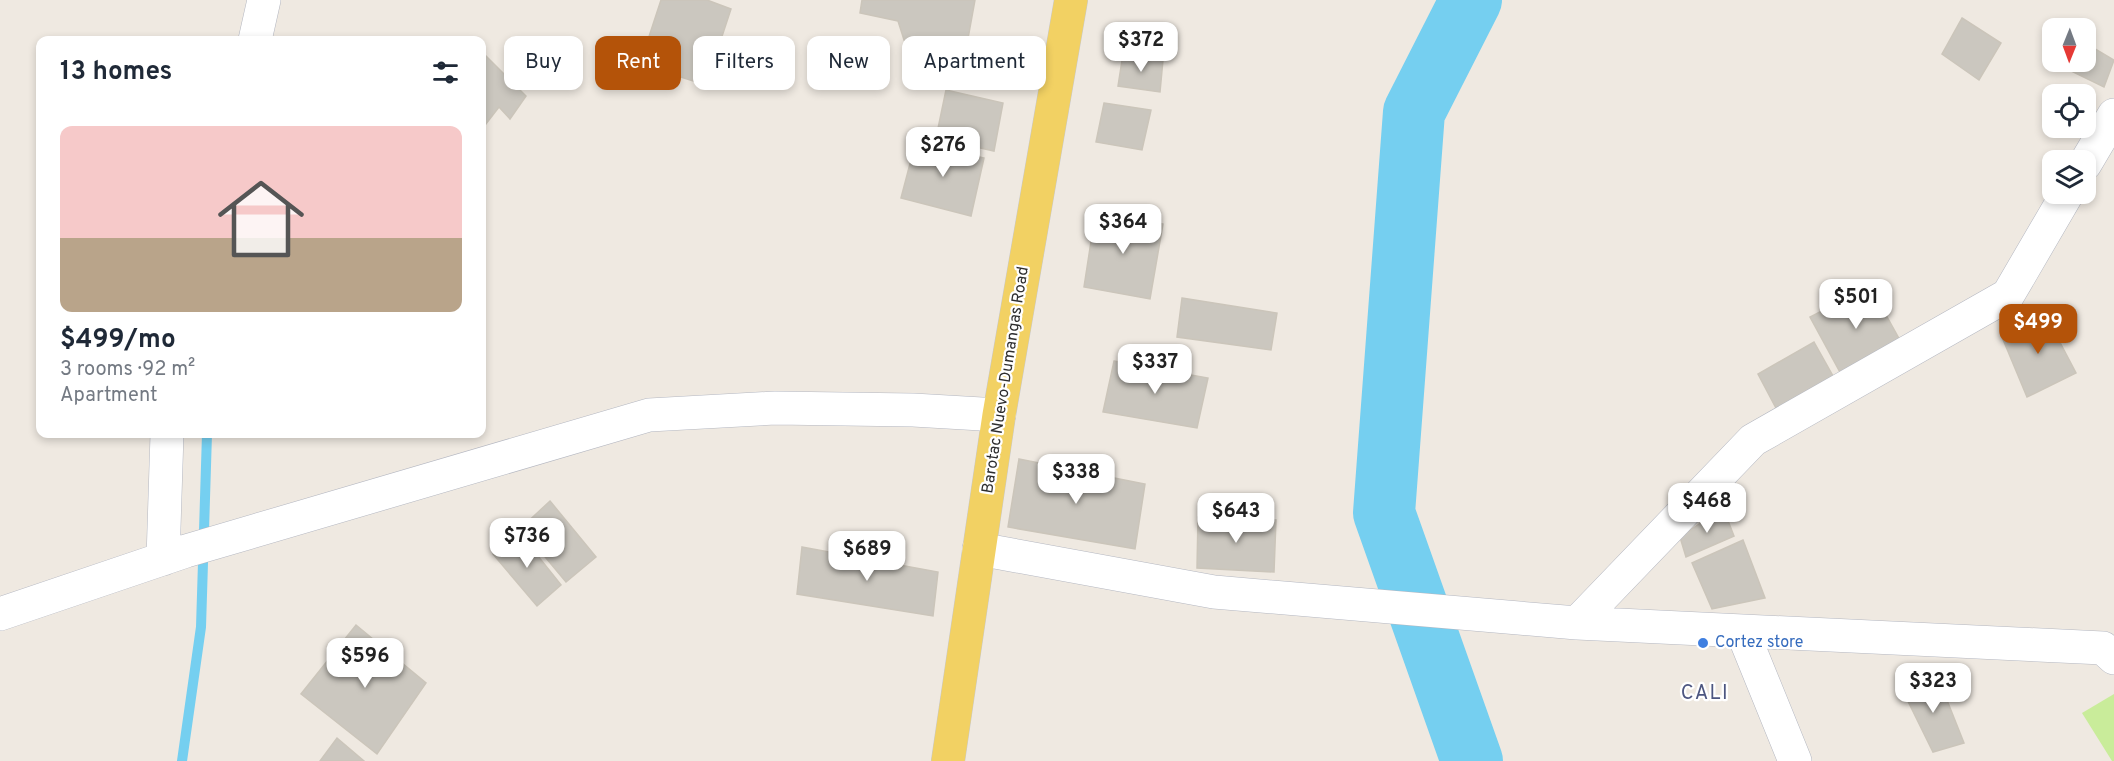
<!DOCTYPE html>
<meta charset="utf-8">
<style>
body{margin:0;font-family:Overpass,sans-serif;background:#f2f2f3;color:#1f2937;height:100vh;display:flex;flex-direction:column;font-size:22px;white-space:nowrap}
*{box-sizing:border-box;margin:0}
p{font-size:20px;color:#747a83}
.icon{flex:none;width:33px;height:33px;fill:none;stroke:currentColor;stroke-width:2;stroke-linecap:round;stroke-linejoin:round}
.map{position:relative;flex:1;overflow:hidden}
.details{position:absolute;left:36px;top:36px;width:450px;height:402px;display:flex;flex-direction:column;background:#fff;border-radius:12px;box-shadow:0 3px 9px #0003}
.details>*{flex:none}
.hud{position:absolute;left:504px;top:36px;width:570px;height:54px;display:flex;gap:12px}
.needle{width:39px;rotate:181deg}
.fabs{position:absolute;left:2042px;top:18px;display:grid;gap:12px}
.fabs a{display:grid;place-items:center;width:54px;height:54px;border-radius:12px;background:#fff;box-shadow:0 3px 9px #0003;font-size:30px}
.price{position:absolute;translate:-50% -51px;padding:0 14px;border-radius:12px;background:#fff;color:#222;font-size:20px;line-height:39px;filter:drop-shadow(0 2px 3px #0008)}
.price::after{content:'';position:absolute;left:50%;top:36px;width:18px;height:14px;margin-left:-9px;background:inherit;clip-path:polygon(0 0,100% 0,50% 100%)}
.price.on{background:#b45309;color:#fff}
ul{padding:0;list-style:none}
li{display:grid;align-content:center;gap:12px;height:318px;padding:0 24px}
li+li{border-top:2px solid #e0e1e3}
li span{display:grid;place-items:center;height:186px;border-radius:12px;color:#555}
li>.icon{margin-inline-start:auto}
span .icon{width:108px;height:108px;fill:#fffc;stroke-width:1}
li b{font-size:26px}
h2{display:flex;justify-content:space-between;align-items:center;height:72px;padding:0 24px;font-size:26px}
.chip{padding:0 21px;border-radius:12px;background:#fff;box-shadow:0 3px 9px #0003;font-size:21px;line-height:54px}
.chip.on{background:#b45309;color:#fff}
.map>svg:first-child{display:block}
.pitch{fill:#c9ec9a}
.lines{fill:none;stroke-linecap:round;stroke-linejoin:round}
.stream{stroke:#75cff0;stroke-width:10}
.river{stroke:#75cff0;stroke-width:62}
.building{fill:#cbc7bf;stroke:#cbc5ba;stroke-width:1.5}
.minor-casing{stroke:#b4b7c1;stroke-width:34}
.primary-casing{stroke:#c9c9c9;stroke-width:34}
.minor{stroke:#fff;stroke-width:33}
.primary{stroke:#f2d163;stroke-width:33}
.shop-dot{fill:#3f7fe0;stroke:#fff;stroke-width:2}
.labels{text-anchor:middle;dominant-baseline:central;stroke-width:4.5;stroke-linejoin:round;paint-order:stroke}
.street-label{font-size:16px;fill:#2e2e2e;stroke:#fff}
.shop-label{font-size:16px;fill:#366cbe;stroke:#fff;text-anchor:start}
.quarter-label{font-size:20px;letter-spacing:1.5px;fill:#4d5680;stroke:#fff}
</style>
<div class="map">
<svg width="2114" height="761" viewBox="0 0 2114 761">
<rect width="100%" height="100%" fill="#efe9e1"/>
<path class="pitch" d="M2114,694V761H2112L2082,713Z"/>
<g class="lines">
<path class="stream" d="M182,761L201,627L207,434"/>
<path class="river" d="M1471,0L1414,112L1384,513L1472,761"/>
</g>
<path class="building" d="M661,0H707L731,9L706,85L640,64Z
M862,0H975L965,55L906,46L898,21L860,13Z
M1962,18L2001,43L1979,80L1942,54Z
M744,43L780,54L769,89L733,81Z
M2085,43L2114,60L2104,87L2067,69L2071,62H2085Z
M482,52L526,96L510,119L499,107L482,129Z
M1123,54L1163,60L1160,92L1118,86Z
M946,90L1003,103L994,151L936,138Z
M1104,103L1151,110L1142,150L1096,142Z
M916,141L984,158L971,216L901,198Z
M1096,209L1163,224L1150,299L1084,287Z
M1870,286L1902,344L1841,374L1810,317Z
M1182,298L1277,313L1271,350L1177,337Z
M2043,310L2076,373L2027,397L2002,337Z
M1814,342L1833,376L1777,410L1758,374Z
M1114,361L1208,378L1197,428L1103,412Z
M1019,459L1145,484L1135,549L1008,527Z
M550,501L596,557L566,582L521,528Z
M1723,508L1734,536L1686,557L1680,537Z
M1198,517L1276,520L1274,572L1197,568Z
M518,531L561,585L537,606L493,554Z
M1743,540L1765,598L1712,609L1692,563Z
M802,547L938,572L933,616L797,594Z
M356,625L426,683L377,754L301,694Z
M1925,678L1929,682L1939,680L1964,743L1933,752L1900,685Z
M337,738L364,761H320Z"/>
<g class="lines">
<defs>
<path id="minor" d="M255,40L264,0
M2085,164L2114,115
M979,549L1214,592L1577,623L2103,648L2114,658
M163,559L167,434
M0,614L186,551L649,415L775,408L913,410L999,415
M1577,623L1753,440L2008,295L2067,194
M1743,633L1795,761"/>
<path id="primary" d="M948,761L999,415L1071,0"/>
</defs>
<use href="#minor" class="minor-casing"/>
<use href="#primary" class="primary-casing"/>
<use href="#minor" class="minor"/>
<use href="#primary" class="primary"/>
</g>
<circle class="shop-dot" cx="1703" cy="643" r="6"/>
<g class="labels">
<g class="street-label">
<text transform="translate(1006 380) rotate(-81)">Barotac Nuevo-Dumangas Road</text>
</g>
<g class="shop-label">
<text x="1715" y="643">Cortez store</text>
</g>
<g class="quarter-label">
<text x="1705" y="694">CALI</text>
</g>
</g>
</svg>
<div class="fabs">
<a><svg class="needle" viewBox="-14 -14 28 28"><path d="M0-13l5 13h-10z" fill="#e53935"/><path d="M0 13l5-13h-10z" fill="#747a83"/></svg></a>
<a><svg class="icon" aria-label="locate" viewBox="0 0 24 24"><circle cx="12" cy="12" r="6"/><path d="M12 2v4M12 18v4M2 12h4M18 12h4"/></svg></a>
<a><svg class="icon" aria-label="layers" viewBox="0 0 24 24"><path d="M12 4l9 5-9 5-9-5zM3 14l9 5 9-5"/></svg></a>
</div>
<b class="price" style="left:1141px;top:73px">$372</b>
<b class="price" style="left:943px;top:178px">$276</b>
<b class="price" style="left:1123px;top:255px">$364</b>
<b class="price" style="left:1856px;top:330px">$501</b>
<b class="price on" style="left:2038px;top:355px">$499</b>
<b class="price" style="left:1155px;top:395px">$337</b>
<b class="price" style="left:1076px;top:505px">$338</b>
<b class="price" style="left:1707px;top:534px">$468</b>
<b class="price" style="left:1236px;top:544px">$643</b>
<b class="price" style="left:527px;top:569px">$736</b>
<b class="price" style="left:867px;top:582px">$689</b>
<b class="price" style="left:365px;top:689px">$596</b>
<b class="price" style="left:1933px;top:714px">$323</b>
<div class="hud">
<a class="chip">Buy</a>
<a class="chip on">Rent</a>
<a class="chip">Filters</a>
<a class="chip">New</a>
<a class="chip">Apartment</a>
</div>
<section class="details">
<h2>13 homes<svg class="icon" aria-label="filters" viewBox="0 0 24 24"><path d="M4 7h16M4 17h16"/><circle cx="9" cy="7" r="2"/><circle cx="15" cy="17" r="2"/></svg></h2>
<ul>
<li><span style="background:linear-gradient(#f6c9c9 60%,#b9a48a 0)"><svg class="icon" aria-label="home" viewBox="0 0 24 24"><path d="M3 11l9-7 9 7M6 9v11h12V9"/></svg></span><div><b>$499/mo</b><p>3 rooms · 92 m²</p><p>Apartment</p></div></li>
</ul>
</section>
</div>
